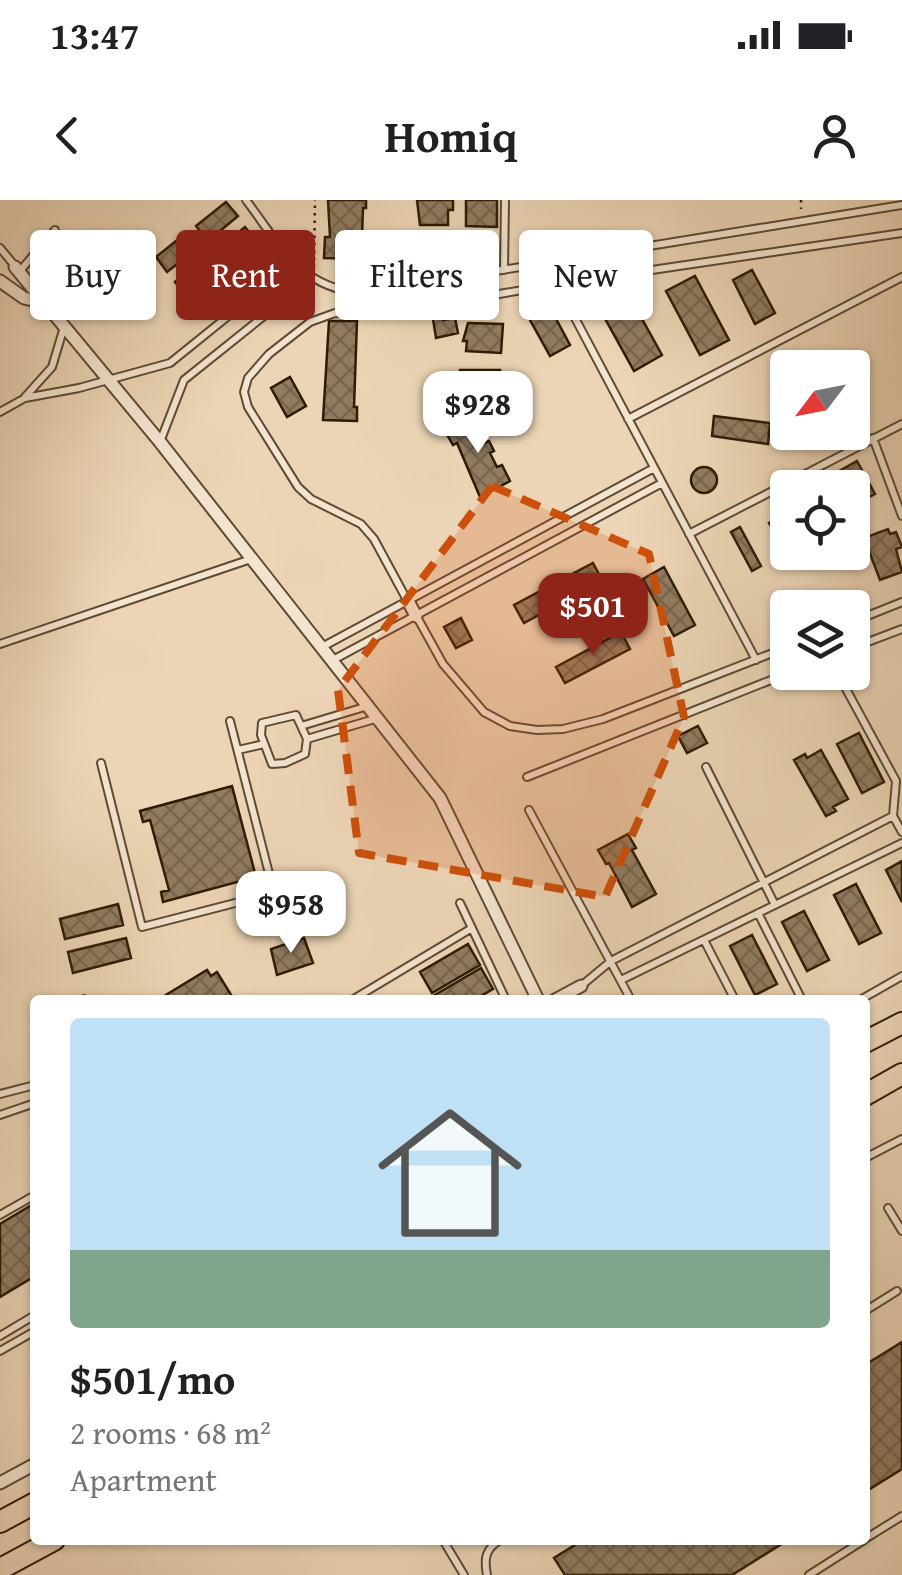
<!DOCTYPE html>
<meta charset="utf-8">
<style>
body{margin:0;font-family:"Gentium Book Plus",serif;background:#f6f6f6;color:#202124;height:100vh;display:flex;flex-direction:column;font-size:38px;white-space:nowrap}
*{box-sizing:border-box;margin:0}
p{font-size:32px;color:#757577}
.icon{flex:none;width:55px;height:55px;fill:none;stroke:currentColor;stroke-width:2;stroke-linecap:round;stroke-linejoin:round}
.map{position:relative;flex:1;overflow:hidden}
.details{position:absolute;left:30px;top:795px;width:840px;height:550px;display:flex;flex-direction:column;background:#fff;border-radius:10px;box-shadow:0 2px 8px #0004}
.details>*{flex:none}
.guide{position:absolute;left:30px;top:30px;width:842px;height:90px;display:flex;gap:20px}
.needle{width:65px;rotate:238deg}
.fabs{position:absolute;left:770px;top:150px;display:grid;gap:20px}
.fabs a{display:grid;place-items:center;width:100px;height:100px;border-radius:10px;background:#fff;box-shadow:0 2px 8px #0004;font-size:50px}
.price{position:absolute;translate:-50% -85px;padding:0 22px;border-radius:20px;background:#fff;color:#222;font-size:32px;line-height:65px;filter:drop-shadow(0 2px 5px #0008)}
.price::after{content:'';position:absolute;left:50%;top:60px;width:30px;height:22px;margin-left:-15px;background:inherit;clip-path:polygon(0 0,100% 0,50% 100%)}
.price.active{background:#8f2418;color:#fff}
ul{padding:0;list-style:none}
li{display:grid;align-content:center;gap:20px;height:530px;padding:0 40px}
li+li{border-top:2px solid #e0e0e0}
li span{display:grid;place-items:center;height:310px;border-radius:10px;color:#555}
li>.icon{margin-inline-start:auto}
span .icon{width:180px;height:180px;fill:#fffc;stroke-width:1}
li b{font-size:42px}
.pill{padding:0 35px;border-radius:10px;background:#fff;box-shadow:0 2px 8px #0004;font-size:35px;line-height:90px}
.pill.active{background:#8f2418;color:#fff}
.status{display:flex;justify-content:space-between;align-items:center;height:70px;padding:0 50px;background:#fff;direction:ltr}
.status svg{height:28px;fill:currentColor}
header{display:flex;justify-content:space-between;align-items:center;height:130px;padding:0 40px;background:#fff;font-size:45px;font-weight:700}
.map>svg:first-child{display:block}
.building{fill:url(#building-cross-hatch);stroke:#2e1b06;stroke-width:2.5}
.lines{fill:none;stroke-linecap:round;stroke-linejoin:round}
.lane-casing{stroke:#5e4a32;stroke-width:10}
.street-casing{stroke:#5e4a32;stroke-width:15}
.highway-casing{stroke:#2e1b06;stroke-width:24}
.path{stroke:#2e1b06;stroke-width:2.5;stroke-dasharray:2.5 5;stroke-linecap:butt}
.lane{stroke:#f3e4d0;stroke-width:6}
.street{stroke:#f3e4d0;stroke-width:11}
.highway{stroke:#ecd5b6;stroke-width:20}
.marked{fill:#cc500b;fill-opacity:0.2;stroke:#cc500b;stroke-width:8;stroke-dasharray:20 12;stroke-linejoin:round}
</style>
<div class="status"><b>13:47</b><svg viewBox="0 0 49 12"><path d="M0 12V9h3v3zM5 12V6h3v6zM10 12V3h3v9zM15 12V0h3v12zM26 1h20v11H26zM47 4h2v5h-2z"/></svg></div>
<header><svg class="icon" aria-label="back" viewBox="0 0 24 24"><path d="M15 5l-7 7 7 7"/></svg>Homiq<svg class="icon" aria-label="person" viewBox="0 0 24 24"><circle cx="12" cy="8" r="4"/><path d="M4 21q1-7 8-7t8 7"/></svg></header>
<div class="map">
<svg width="902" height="1375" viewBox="0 0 902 1375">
<defs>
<pattern id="building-cross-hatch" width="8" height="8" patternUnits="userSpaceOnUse" patternTransform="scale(2.5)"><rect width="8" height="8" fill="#917c62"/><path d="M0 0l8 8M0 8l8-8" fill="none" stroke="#77654f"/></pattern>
</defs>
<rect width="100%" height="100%" fill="#ecd5b6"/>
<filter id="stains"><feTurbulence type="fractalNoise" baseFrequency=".002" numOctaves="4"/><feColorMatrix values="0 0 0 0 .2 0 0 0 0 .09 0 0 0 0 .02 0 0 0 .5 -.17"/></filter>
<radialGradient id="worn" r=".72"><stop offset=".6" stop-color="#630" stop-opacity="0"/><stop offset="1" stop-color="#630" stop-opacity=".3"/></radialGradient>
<path class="building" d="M328,0H366V8H363L362,37H367L366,59L324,58L325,37H330Z
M417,0H453V10H448V25H420Z
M466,0H497V27L466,26Z
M226,2L238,16L208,41L196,26Z
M245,27L257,42L227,66L215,52Z
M186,33L198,48L167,72L156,57Z
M261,51L267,59L240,80L234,72Z
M206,58L218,72L187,97L175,82Z
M752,70L775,113L755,124L733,80Z
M695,76L729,140L700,155L666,91Z
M221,84L228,92L201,113L194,105Z
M631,99L662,155L634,171L603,115Z
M546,100L570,145L550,156L525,111Z
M442,117L443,120L455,118L458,133L436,138L433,119Z
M329,121H357L354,207H357V221L323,220Z
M468,123L503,124L501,153L466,151L467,141H463Z
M460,170H500V190H495V200H457Z
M290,177L306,206L287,217L271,188Z
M475,215L484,243L489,241L494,251L490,253L497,267L502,265L510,281L480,297L457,243L453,245L445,231Z
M714,216L770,223L768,244L712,236Z
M857,261L875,294L852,306V288H841L834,274Z
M691 280a13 13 0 1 1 26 0a13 13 0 1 1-26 0Z
M788,313V340L781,343L769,323Z
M740,327L761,366L752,371L731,332Z
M888,329L890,334L896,332L902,347L896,349L902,372L880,380L864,338Z
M593,363L602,380L524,423L514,405Z
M664,367L695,425L674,436L643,379Z
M572,396L579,408L563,418L556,405Z
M461,418L472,440L456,448L444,427Z
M621,432L630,449L565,483L556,467Z
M698,526L707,543L687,553L678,536Z
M859,533L884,582L862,593L837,544Z
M821,550L848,599L833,607L836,611L826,616L794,560L805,554L807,558Z
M232,586L256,677L163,702L161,692L169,690L150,620L143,622L140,611Z
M628,634L636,648L632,650L656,694L632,707L609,663L606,664L598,650Z
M902,661V702L886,670Z
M856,684L881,733L859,744L834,695Z
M118,704L123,725L65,739L60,719Z
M804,711L829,760L807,771L782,722Z
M752,735L777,784L755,795L730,746Z
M126,738L131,758L73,773L68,752Z
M304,738L313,763L277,775L271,749Z
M468,744L480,765L432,793L420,772Z
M481,768L493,789L474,800H436L433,796Z
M207,770L211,776L217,772L233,798L162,800L161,798Z
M35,1003V1076L0,1097V1024Z
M902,1142V1269L865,1292V1165Z
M583,1340H788L732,1375H565L554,1358Z"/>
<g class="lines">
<defs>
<path id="lane" d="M246,0C280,45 299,87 360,93L902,5
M0,48L15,66
M504,70L505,0
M20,71L55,30
M557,84L756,460
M25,197L52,167L64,127
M0,212L25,198L79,188L170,163L294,63
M628,219L902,77
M873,238L902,316
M160,242L184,180L310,79
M689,334L902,224
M407,400L374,339L361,324L311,299L298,287L248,207L244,192L248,178L269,154L310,122L335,113L378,115L557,84L902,33
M417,417L443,464L484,512L510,526L537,530L563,529L603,519L788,447
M852,422L902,402
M0,444L251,359
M322,447L654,268
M852,448L902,429
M333,460L662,283
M839,476L896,581L893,616L902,632
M296,515L307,539L305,554L285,563L272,564L261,535L262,523Z
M301,526L368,506
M307,539L378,518
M238,550L264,544
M101,563L142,727L274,693L230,521
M706,567L775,705
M527,577L791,472
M529,610L631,800
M460,703L506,800
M758,713L802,800
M704,740L735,800
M621,780L902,643
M581,786L611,761L893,616
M84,799V800
M352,800L472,728
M860,800L902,776
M0,894L35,885
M0,915L35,903
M865,958L902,939
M888,1008L902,1031
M0,1015L35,995
M865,1111L897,1091
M0,1136L35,1115
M0,1151L35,1131
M865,1339L902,1316
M443,1340L464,1375
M487,1375C484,1359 485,1349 500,1340
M809,1375L864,1340"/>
<path id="street" d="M15,67L160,242L440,598L538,800
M0,81L24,98L45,103
M408,401L416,416
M555,800L581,786
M0,1283L35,1264"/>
<path id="highway" d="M865,842L902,823
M865,895L902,874
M0,1322L35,1303
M0,1369L54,1340"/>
</defs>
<use href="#lane" class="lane-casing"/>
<use href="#street" class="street-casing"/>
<use href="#highway" class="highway-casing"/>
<path class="path" d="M801,0V9
M314,68L315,0"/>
<use href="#lane" class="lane"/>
<use href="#street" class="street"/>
<use href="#highway" class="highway"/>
</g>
<path class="marked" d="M492,286L649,354L684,517L605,697L359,653L338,490Z"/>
<rect width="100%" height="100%" filter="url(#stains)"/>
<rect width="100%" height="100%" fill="url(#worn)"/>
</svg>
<div class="fabs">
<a><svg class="needle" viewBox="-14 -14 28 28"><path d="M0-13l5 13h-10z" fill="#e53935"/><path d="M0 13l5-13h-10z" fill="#757577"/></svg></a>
<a><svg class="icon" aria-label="locate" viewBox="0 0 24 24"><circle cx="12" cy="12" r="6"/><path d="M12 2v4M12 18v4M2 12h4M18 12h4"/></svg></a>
<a><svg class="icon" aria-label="layers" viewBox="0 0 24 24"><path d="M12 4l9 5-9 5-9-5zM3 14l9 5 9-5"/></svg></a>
</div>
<b class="price" style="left:478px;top:256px">$928</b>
<b class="price active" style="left:593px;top:458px">$501</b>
<b class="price" style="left:291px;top:756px">$958</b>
<div class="guide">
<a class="pill">Buy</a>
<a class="pill active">Rent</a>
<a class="pill">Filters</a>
<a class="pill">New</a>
</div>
<section class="details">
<ul>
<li><span style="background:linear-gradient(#bfe0f5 75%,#7fa58c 0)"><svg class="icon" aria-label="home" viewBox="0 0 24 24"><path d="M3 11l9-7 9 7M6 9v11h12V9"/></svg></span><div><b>$501/mo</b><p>2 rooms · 68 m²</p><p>Apartment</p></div></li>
</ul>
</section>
</div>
